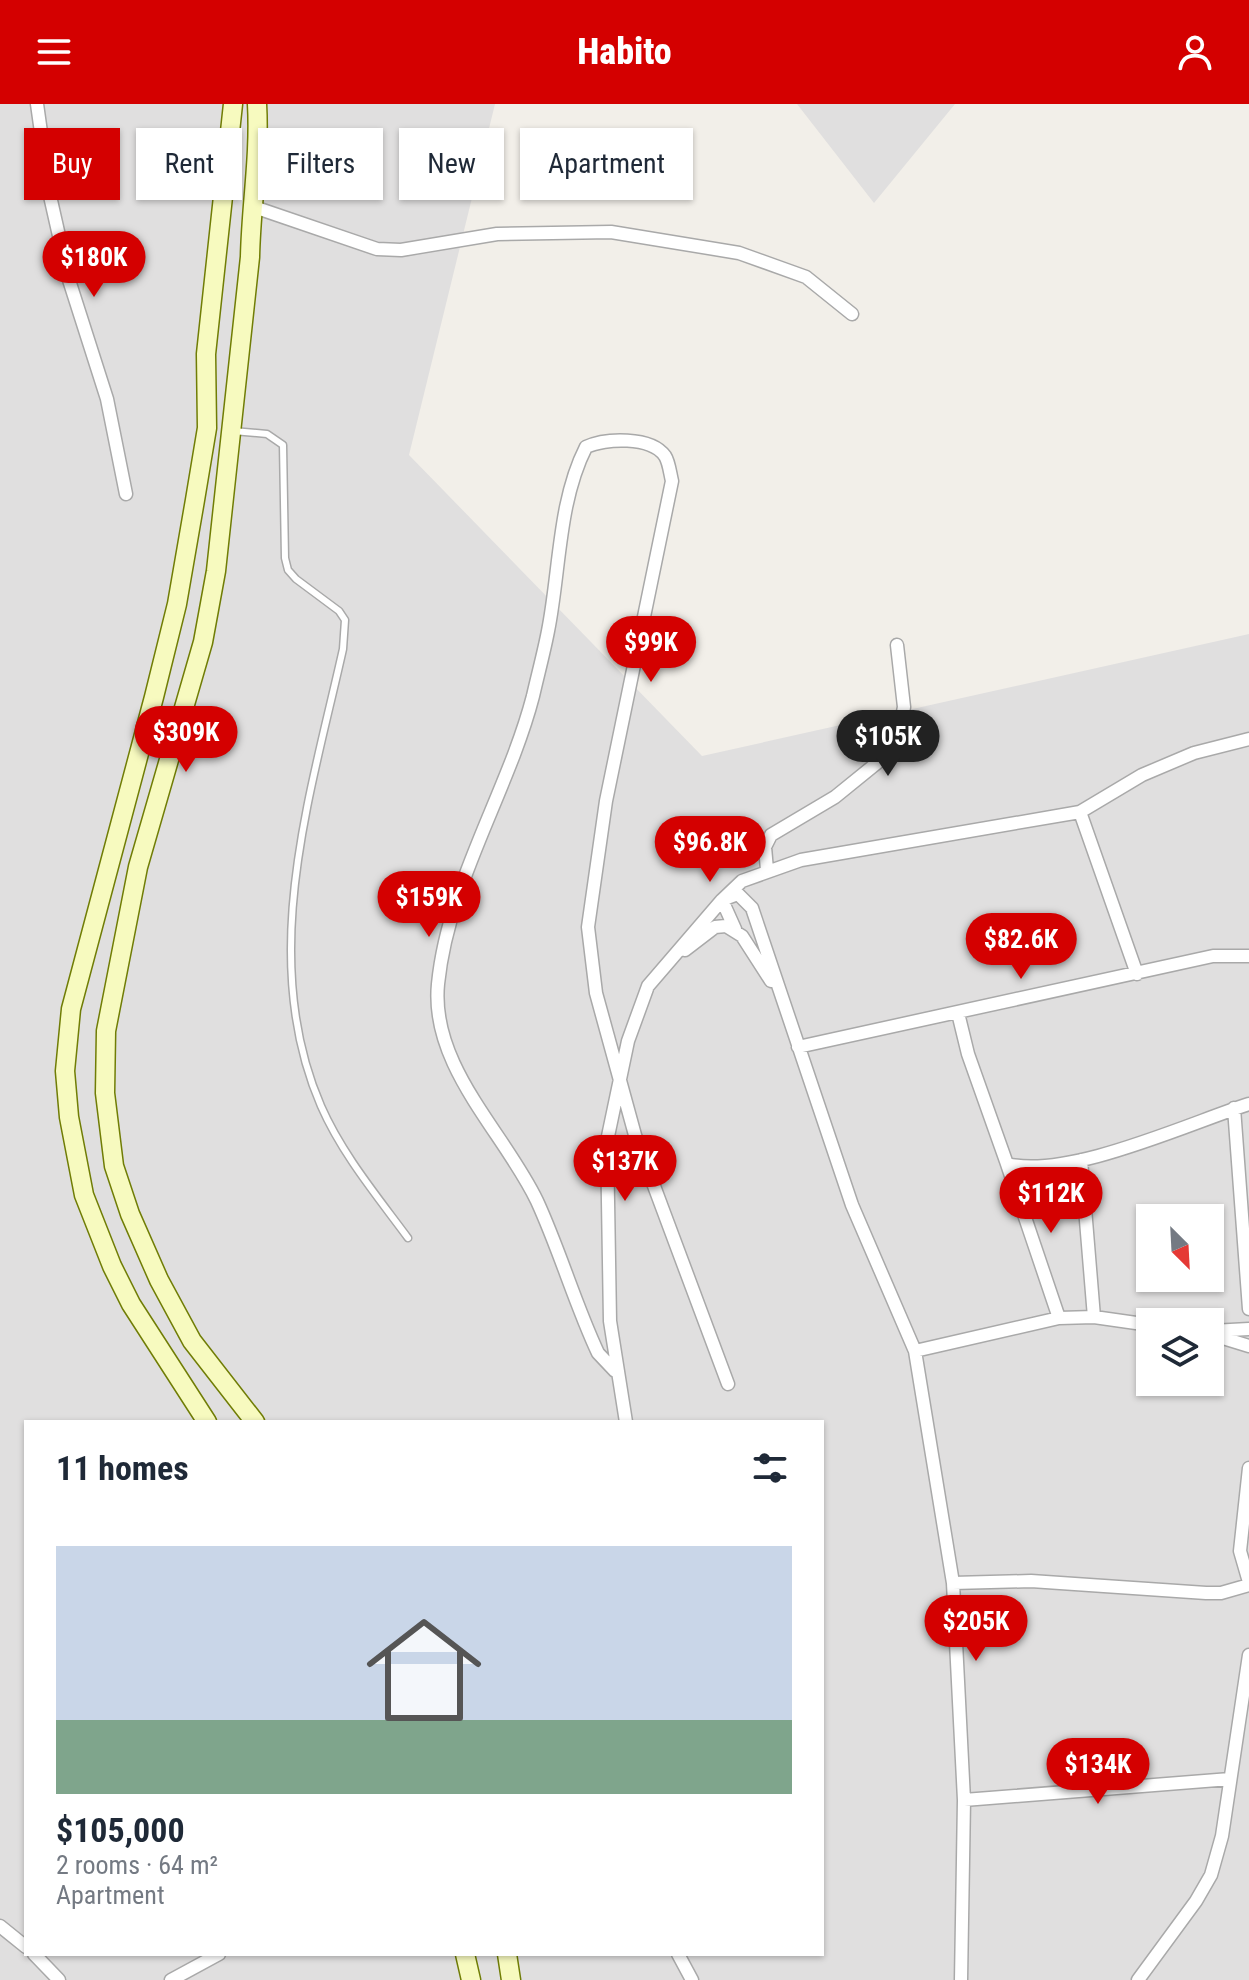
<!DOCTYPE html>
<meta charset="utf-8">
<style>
body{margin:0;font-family:"Roboto Condensed",sans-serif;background:#f2f2f3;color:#1f2937;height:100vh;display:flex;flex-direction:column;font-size:30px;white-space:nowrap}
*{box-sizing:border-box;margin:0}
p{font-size:26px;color:#747a83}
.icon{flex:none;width:44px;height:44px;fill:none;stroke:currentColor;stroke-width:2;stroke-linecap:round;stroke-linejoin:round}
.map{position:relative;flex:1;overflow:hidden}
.details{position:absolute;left:24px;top:1316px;width:800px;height:536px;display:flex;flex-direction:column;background:#fff;border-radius:0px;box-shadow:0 2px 6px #0004}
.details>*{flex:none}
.hud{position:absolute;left:24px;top:24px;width:800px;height:72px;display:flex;gap:16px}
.needle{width:52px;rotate:156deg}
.buttons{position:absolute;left:1136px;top:1100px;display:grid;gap:16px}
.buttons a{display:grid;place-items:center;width:88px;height:88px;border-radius:0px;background:#fff;box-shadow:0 2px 6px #0004;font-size:40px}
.price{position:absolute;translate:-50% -68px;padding:0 18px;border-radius:28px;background:#d40000;color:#fff;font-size:26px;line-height:52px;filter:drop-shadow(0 2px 4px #0008)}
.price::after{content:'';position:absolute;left:50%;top:48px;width:24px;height:18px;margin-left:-12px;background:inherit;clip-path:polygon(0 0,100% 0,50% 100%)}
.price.current{background:#222;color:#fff}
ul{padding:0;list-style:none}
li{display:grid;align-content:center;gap:16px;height:424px;padding:0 32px}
li span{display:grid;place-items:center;height:248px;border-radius:0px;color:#555}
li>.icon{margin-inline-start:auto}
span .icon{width:144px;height:144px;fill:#fffc;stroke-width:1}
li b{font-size:34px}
h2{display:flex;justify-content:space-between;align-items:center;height:96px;padding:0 32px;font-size:34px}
.tag{padding:0 28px;border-radius:0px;background:#fff;box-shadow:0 2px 6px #0004;font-size:28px;line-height:72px}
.tag.current{background:#d40000;color:#fff}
header{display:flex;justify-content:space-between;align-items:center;height:104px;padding:0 32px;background:#d40000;color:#fff;font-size:36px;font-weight:800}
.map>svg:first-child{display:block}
.residential{fill:#e0dfdf;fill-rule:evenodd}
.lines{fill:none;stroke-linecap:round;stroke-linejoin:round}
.lane-casing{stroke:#a9a9a9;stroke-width:9}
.street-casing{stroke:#a9a9a9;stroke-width:15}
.secondary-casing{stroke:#707d05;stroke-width:21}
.lane{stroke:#fff;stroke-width:6}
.street{stroke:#fff;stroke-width:12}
.secondary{stroke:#f7fabf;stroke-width:18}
</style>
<header><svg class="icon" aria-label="menu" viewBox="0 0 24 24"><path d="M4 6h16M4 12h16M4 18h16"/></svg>Habito<svg class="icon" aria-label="person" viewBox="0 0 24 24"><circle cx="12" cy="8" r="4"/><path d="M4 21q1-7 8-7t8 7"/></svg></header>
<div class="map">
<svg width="1249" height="1876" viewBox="0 0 1249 1876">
<rect width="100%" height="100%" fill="#f2efe9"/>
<path class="residential" d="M0,0H495L409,351L702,652L1249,530V1876H0ZM1150,1114H1210V1174H1150ZM1150,1218H1210V1278H1150ZM26,1318H822V1850H26Z
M797,0H955L874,99Z"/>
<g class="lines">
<defs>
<path id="lane" d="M233,327L267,330L283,341L285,454L288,466L296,475L339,507L345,516L343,545C310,693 257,855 321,1002C342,1050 377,1092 408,1134"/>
<path id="street" d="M37,0L50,92L69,176L107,295L126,390
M251,102L377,145L401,146L497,130L611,128L739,149L806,173L852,210
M1080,708L1137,870
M767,766L765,743L771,731L835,693L888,650L899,629L904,603L897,541
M735,825L722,796L742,777L801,756L1080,708L1142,671L1194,649L1249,635
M685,846L715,823L726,822L742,832L771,877
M958,909L968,950L1007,1060C1069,1075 1187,1020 1249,1000
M798,943L1213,852H1249
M1234,1004L1249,1205
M1081,1056L1094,1213
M1007,1060L1059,1214
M1212,1227L1249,1225
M1210,1230L1249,1242
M915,1247L1059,1214L1094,1213L1150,1221
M615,1267L598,1249C575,1200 560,1147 537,1097C504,1028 430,962 438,880C448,779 508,688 533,592C538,570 544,548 548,527C560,467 558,398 586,343C605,334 651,332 665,352C669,358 670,369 672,377L606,697L588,823L596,889L635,1031L728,1280
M626,1318L610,1217L607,1037L628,937L648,882L722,796L738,790L752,804L852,1101L915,1247L953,1479L964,1696L961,1876
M1249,1364L1240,1447L1249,1478
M953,1479L1031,1477L1206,1489H1221L1249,1481
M964,1696L1230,1675
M0,1822L26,1843
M34,1850L59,1876
M678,1850L692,1876
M171,1876L219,1850
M1138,1876L1196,1797L1211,1771L1222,1732L1249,1551"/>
<path id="secondary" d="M207,1318L131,1200L112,1162L84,1091L69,1013L65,967L71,905L154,593L177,500L195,396L207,324L206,250L233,0
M255,1318L192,1237L159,1176L130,1110L114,1062L105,989L106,927L138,763L203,538L216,467L250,153C251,102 260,51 257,0
M465,1850L471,1876
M507,1850L511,1876"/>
</defs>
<use href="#lane" class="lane-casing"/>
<use href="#street" class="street-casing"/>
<use href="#secondary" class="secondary-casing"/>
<use href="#lane" class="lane"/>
<use href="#street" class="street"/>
<use href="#secondary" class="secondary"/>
</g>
</svg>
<div class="buttons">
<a><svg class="needle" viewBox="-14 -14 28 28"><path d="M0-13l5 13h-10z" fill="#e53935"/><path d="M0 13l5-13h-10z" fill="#747a83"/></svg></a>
<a><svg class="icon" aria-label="layers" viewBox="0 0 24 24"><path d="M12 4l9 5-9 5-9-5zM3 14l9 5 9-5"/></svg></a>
</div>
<b class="price" style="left:94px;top:195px">$180K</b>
<b class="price" style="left:651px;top:580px">$99K</b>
<b class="price" style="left:186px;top:670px">$309K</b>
<b class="price current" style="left:888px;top:674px">$105K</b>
<b class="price" style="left:710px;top:780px">$96.8K</b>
<b class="price" style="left:429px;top:835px">$159K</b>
<b class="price" style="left:1021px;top:877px">$82.6K</b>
<b class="price" style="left:625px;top:1099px">$137K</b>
<b class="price" style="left:1051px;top:1131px">$112K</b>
<b class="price" style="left:976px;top:1559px">$205K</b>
<b class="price" style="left:1098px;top:1702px">$134K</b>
<div class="hud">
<a class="tag current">Buy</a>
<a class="tag">Rent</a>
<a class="tag">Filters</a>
<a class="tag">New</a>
<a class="tag">Apartment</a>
</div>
<section class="details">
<h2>11 homes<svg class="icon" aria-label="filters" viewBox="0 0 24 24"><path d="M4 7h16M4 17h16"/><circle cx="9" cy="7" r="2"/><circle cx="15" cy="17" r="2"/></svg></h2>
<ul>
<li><span style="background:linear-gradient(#c9d6e8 70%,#7fa58c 0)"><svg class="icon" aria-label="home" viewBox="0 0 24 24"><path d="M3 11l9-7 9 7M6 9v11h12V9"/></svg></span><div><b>$105,000</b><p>2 rooms · 64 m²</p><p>Apartment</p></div></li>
</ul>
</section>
</div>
